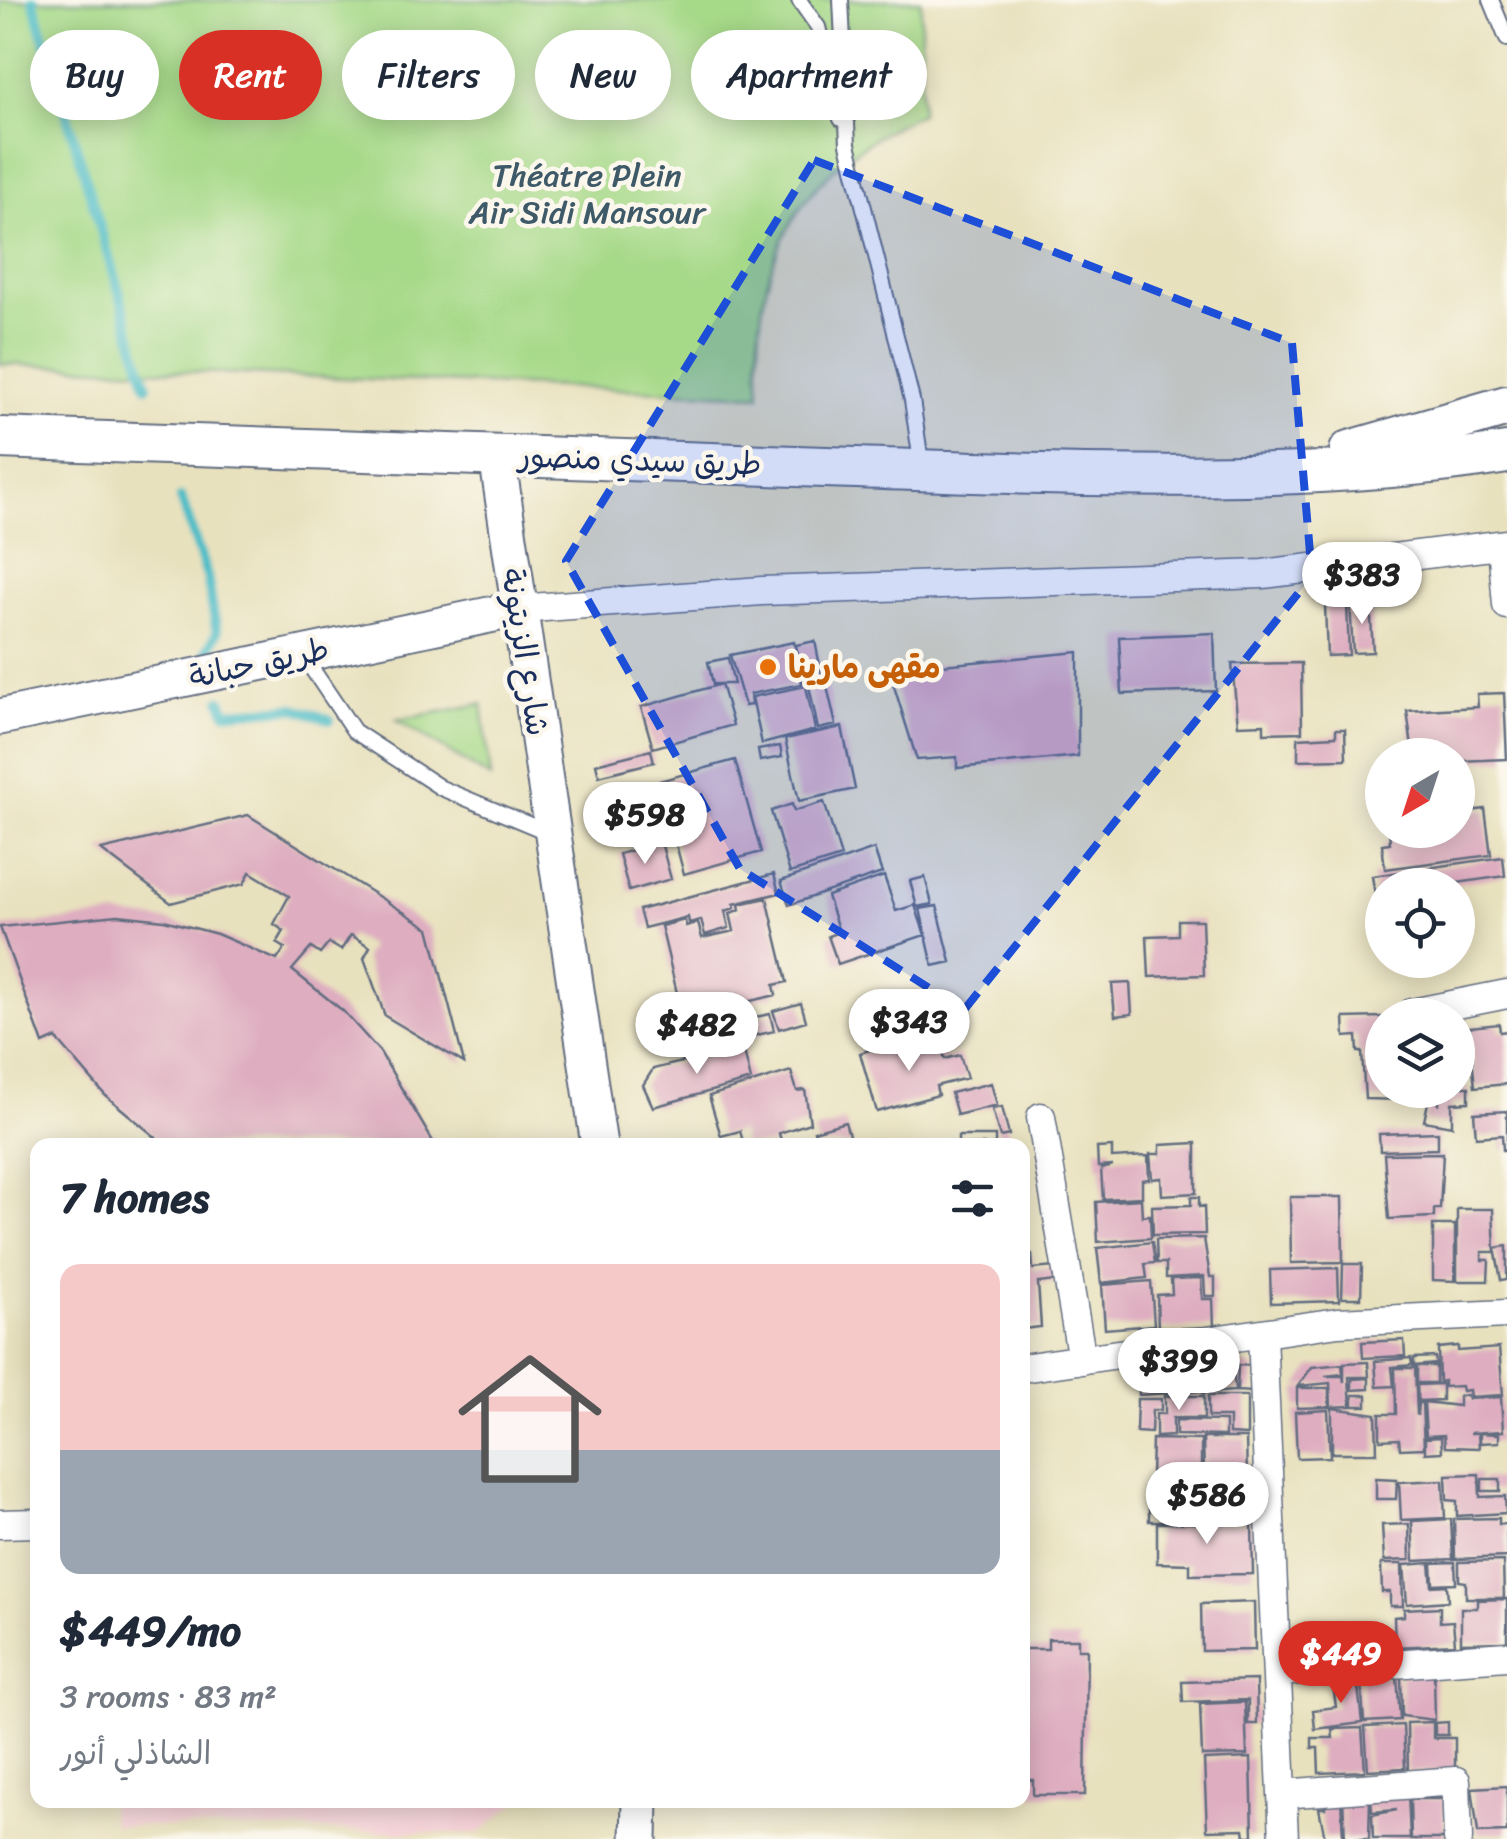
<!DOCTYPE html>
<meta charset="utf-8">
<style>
body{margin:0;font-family:Sriracha,"Playpen Sans Arabic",sans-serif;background:#f6f6f7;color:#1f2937;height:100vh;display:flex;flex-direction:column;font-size:38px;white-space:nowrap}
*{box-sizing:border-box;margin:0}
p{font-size:32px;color:#747a83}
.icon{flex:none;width:55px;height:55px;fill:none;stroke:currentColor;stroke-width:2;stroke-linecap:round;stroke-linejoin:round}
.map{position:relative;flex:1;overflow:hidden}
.side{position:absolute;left:30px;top:1138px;width:1000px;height:670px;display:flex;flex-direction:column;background:#fff;border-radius:20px;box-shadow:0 5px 25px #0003}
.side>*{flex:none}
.banner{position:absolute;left:30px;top:30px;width:1000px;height:90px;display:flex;gap:20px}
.needle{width:65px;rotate:219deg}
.tools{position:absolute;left:1365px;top:738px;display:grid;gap:20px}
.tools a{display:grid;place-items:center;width:110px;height:110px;border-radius:50%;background:#fff;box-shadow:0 5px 25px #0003;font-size:50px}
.price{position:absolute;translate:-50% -85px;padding:0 22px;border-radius:35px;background:#fff;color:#222;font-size:32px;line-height:65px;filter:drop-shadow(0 2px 5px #0008)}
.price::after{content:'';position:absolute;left:50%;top:60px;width:30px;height:22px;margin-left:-15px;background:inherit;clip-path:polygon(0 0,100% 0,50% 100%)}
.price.selected{background:#d93025;color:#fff}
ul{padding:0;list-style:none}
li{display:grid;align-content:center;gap:20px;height:530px;padding:0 30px}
li span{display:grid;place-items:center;height:310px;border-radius:20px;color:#555}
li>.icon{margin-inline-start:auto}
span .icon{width:180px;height:180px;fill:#fffc;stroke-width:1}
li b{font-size:42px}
h2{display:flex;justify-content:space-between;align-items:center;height:120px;padding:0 30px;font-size:42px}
.chip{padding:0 35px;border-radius:45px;background:#fff;box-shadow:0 5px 25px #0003;font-size:35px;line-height:90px}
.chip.selected{background:#d93025;color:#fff}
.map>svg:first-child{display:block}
.built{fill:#f6cfd7}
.green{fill:#a6d988;stroke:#608473;stroke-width:2.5}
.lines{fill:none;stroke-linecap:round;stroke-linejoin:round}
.stream{stroke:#4fbdc7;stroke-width:10}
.building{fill:#deadc0}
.service-casing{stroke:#636d80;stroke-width:18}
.minor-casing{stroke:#636d80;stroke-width:31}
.tertiary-casing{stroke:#636d80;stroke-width:39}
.secondary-casing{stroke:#636d80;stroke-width:44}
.service{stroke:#fff;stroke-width:14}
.minor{stroke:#fff;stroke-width:28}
.tertiary{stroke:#fff;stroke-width:35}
.secondary{stroke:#fff;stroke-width:40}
.marked{fill:#1d4ed8;fill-opacity:0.2;stroke:#1d4ed8;stroke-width:8;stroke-dasharray:20 12;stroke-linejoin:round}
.food-dot{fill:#e8710a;stroke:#fbf7ec;stroke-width:4}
.labels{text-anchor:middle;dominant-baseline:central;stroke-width:9;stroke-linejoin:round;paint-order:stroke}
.park-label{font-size:32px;fill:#3e5a68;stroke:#fbf7ec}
.street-label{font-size:32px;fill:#1b2f5e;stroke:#fbf7ec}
.food-label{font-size:32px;font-weight:bold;fill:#c56008;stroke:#fbf7ec;text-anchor:start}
</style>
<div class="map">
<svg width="1507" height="1839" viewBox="0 0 1507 1839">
<rect width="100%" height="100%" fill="#fbf7ec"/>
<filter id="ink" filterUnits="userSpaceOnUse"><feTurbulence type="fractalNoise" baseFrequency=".01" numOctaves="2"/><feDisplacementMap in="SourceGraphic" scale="20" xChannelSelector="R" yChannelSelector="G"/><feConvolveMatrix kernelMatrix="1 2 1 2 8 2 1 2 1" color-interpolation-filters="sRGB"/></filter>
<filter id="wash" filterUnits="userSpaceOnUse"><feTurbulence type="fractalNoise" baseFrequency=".0048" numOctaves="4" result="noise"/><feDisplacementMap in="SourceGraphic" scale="40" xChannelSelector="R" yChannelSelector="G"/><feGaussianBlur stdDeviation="2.25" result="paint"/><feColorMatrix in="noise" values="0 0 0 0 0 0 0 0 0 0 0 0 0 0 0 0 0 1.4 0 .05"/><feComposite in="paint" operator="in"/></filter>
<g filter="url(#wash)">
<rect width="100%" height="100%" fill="#e8e1be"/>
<path class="built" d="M109,1800H519L478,1834L112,1825Z"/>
<path class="green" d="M0,0H921V113C797,170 749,260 760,395L0,364Z
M482,704L491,778L397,720Z"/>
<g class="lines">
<path class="stream" d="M33,0L147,386
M181,498L207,576L217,633L205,655
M221,700L226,712L295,708L330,720"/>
</g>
<g id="blocks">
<path class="building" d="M1370,601L1373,652L1353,653L1350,602Z
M1325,605H1347L1349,655L1327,656Z
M1214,633L1216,691L1122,694L1119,637Z
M815,641L823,681L809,684L803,682L796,645Z
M794,642L802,684L750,694L751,705L745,706L730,655Z
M1078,652V756L957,768V757L917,760L889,670Z
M728,658L734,684H713L708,662Z
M1301,663L1302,732L1264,733V724L1238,725L1232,664Z
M826,682L836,725L818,729L809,686Z
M721,684L733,725L653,748L641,707Z
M806,686L815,730L762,744L752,697Z
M1504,693L1507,759L1458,761V755H1413L1407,711L1478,707L1477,694Z
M842,727L855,789L799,801L785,739Z
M1336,729H1345L1346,759L1298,760V738L1336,736Z
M780,746L782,757L760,761L758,750Z
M651,750L654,762L599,776L596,764Z
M735,760L761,852L684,874L659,781Z
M824,802L841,857L790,873L771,811L792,804L794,811Z
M1485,809L1491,855L1385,869L1382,844L1390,843L1389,830H1458V813Z
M248,815L429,928L464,1063L385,1016L364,958L370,947L351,935L341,950L329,943L320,954L311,948L292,970L343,1011L380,1052L435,1145H165L105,1095L56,1038L43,1044L0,927L118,915L164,920L217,934L277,960L285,948L277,943L284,931L274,924L289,896L250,872L244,884L171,903L101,850Z
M661,842L671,879L629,891L619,854Z
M874,849L882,873L789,905L781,881Z
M1503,857L1505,876L1443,885H1382V894L1375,895L1372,876Z
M774,874L779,893L734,904L735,908L725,911L729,928L705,935L701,920L689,923L688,917L644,928L639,910Z
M884,876L896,911L915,905L925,935L838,964L828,936L839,932L827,896Z
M925,877L932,904L917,907L910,881Z
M767,898L787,982L774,985L776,995L695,1014L694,1006L681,1010L661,926L685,920L686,926L698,923L702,938L734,931L730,913L740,910L739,904Z
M937,906L951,962L933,966L920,909Z
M1178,920H1202L1204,975L1149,977L1147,936L1178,935Z
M1130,983L1132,1014L1115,1016L1112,984Z
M801,1003L806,1021L779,1029L773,1011Z
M770,1014L774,1031L749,1037L746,1019Z
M1382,1017V1090H1401L1402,1100L1365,1099L1362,1052H1358L1357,1036L1345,1037L1344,1018Z
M1499,1024L1500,1032L1507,1031V1084L1475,1087L1469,1027Z
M1458,1031H1462L1465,1052L1458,1054Z
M895,1042L899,1054L940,1042L945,1059L960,1055L967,1078L936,1086L938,1095L877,1112L860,1053Z
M743,1047L751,1080L653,1107L643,1085L653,1069Z
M791,1071L797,1091L805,1090L810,1123L779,1133L781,1141L767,1145H744L740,1131L721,1136L709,1096Z
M991,1083L997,1105L957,1115L951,1093Z
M1458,1087H1469V1102L1452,1103V1126L1424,1121L1429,1098H1438L1439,1105V1090Z
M1405,1090H1437L1438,1096L1405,1098Z
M1002,1107L1009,1135L1000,1137L992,1109Z
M1507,1111V1149L1503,1150L1502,1135L1476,1137L1474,1113Z
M845,1122L852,1145H818L814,1131Z
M1438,1132V1149L1380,1151L1379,1134Z
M958,1136H995V1145H958Z
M1196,1143V1193L1162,1195L1161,1178L1152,1179L1150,1154H1160V1145Z
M1112,1147V1158L1148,1156L1149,1179L1142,1180V1197L1103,1199L1101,1169L1113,1166L1098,1167L1097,1148Z
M1443,1153L1440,1209H1434V1217L1389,1219L1384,1154Z
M1191,1197H1199V1207L1204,1206L1205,1234L1153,1235L1152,1206L1191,1205Z
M1290,1197H1342L1343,1262L1291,1263Z
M1141,1199L1142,1216L1150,1215L1151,1238L1098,1242L1096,1202Z
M1457,1209H1493L1495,1252H1482V1260H1489L1488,1281H1457Z
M1433,1225H1455V1281L1433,1280Z
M1204,1238L1210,1277H1215V1296H1205L1204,1276L1166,1278V1263H1157L1156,1239Z
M1152,1242L1155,1263L1145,1264L1147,1278L1101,1283L1097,1248Z
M1507,1246V1279L1501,1280L1495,1248Z
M1032,1254L1033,1269L1055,1267L1056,1281L1038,1283L1041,1327L1022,1329V1255Z
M1343,1264H1362L1361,1298H1342Z
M1338,1268L1339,1301L1271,1303L1270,1270Z
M1201,1278L1202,1299H1213L1214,1327L1158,1329L1157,1295L1172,1294L1171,1279Z
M1151,1281L1154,1325L1105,1329L1102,1285Z
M1404,1340L1405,1356L1363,1358L1362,1342Z
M1458,1346V1351L1499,1348L1503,1395L1470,1397L1469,1390L1462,1391L1461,1386L1444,1387V1381L1439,1382L1438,1348Z
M1435,1357L1436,1364L1414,1366V1358Z
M1411,1358L1412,1365L1392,1367L1394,1386L1377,1387L1375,1361Z
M1368,1362L1369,1377H1349L1351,1406L1331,1407L1330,1383L1298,1386L1312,1367L1342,1364L1343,1374L1325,1376H1343L1344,1382V1363Z
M1238,1365L1253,1366L1252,1392L1237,1391Z
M1417,1366H1436V1383H1417Z
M1233,1367L1235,1391L1203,1393L1202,1369Z
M1395,1368H1415L1417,1416L1418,1403H1422L1424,1448L1400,1449L1399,1439L1380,1440V1414H1396Z
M1198,1374L1199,1391L1139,1395L1138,1377Z
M1369,1378V1389L1352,1390V1379Z
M1442,1384V1400L1418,1401L1417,1385Z
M1297,1388H1329V1407L1297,1408Z
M1353,1395H1367V1406H1353Z
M1467,1395L1468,1399L1501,1397L1503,1431L1470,1433H1478L1479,1448L1445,1447L1444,1435L1426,1436L1424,1402L1459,1406V1396Z
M1165,1396H1204V1418H1173V1436L1156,1437V1414H1165Z
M1208,1396H1247V1435L1229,1434V1417H1208Z
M1137,1399H1161V1410H1152L1151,1433L1136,1432Z
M1332,1408L1376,1414L1377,1453H1332Z
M1328,1410L1330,1457L1297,1458L1295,1412Z
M1176,1420L1225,1421V1436L1176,1435Z
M1480,1433L1499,1434V1442L1480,1443Z
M1441,1437L1442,1452L1425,1453V1438Z
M1203,1438H1246L1247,1477L1212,1478L1255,1480L1258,1520L1216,1519L1217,1504H1205Z
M1152,1439L1201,1440V1479L1151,1478Z
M1479,1474L1480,1497L1505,1496L1506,1513L1457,1516V1501L1447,1500L1446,1475Z
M1376,1478L1397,1479L1396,1499H1376Z
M1482,1479H1500V1491H1482Z
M1443,1480L1445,1518L1401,1520L1399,1482Z
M1203,1481L1204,1504H1196V1521H1149V1500H1158L1157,1482Z
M1499,1518V1524H1506L1507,1557L1455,1559L1454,1519Z
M1451,1519L1453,1559L1414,1561L1412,1521Z
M1157,1523H1252L1253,1574L1190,1575V1564L1157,1563Z
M1409,1524L1410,1560L1384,1561L1382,1525Z
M1503,1561L1504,1598H1466V1582L1459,1581V1562Z
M1455,1562L1456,1583L1433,1584L1432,1563Z
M1430,1563L1432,1586L1447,1585L1448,1601L1407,1604L1404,1565Z
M1381,1564H1402L1403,1606H1390V1592H1382Z
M1507,1599V1642L1461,1643V1608H1477V1600Z
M1254,1602L1255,1650L1202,1651L1201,1604Z
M1440,1607V1622L1453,1621L1455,1644L1395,1647L1394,1617L1404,1616V1609Z
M1048,1639H1078V1649H1087L1085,1795H1033V1780H1024V1649H1048Z
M1434,1674L1435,1720L1402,1716L1401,1675Z
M1397,1675L1400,1720L1364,1722L1361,1677Z
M1357,1677L1362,1723L1315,1729L1313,1710L1336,1707L1332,1680Z
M1256,1680L1257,1724H1248V1700L1183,1702L1182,1682Z
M1245,1702L1247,1755L1202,1756L1200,1704Z
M1433,1722V1738H1455V1771L1408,1772L1407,1723Z
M1448,1722V1735H1435V1723Z
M1403,1725L1405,1768L1368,1770L1365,1727Z
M1362,1728L1365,1771L1319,1773L1318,1748H1312V1738H1333L1332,1729Z
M1251,1758L1253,1836H1245L1244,1829L1207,1830L1204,1760Z
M1507,1786V1832L1478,1833L1472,1788Z
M1408,1793L1410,1839H1373L1372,1815L1397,1810L1372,1812L1371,1798Z
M1370,1798L1369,1839H1345L1343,1799Z
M1341,1799L1343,1837L1325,1838L1319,1808H1325L1324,1800Z
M1410,1799H1444L1445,1839H1411Z"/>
</g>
</g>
<g filter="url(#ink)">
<use href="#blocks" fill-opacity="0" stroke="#636d80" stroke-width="2.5"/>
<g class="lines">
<defs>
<path id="service" d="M799,0L818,27L841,119
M841,0L848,144L912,400L922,469
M1491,0L1507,39
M304,657L354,731L441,788L547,832"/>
<path id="minor" d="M1502,545L1507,605
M518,609L762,591L1263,574L1507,544
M1412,1013L1507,994
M1041,1117L1082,1360
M1262,1334L1284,1839
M1022,1368L1338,1322L1507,1314
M0,1524L38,1523
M1277,1672L1507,1656
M1282,1794L1456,1781L1458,1839"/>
<path id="tertiary" d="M497,456L599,1145
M0,717L518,609
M639,1839L640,1800"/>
<path id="secondary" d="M0,438C275,449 550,457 826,467C1046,474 1289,488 1507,453
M1350,451L1507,406"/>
</defs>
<use href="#service" class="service-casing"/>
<use href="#minor" class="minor-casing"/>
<use href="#tertiary" class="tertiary-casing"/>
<use href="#secondary" class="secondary-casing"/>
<use href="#service" class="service"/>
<use href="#minor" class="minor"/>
<use href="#tertiary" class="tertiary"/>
<use href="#secondary" class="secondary"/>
</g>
</g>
<path class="marked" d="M814,160L1292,343L1312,576L964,1010L740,869L566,561Z"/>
<circle class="food-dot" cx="768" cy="667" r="10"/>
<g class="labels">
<g class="park-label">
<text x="587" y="175">Théatre Plein<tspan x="587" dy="37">Air Sidi Mansour</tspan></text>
</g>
<g class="street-label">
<text transform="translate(640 460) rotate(2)">طريق سيدي منصور</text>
<text transform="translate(525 652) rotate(81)">شارع الزيتونة</text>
<text transform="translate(259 663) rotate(-12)">طريق حبانة</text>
</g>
<g class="food-label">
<text x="788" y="667">مقهى مارينا</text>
</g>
</g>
</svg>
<div class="tools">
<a><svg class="needle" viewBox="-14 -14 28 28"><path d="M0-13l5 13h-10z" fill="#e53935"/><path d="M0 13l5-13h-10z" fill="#747a83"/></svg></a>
<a><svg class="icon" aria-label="locate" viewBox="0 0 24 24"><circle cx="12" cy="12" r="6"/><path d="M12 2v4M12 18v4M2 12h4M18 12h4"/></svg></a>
<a><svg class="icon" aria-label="layers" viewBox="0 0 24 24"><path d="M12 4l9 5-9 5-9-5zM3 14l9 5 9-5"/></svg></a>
</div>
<b class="price" style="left:1362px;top:627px">$383</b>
<b class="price" style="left:645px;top:867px">$598</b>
<b class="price" style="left:909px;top:1074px">$343</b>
<b class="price" style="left:697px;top:1077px">$482</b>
<b class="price" style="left:1179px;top:1413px">$399</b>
<b class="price" style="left:1207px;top:1547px">$586</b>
<b class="price selected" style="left:1341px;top:1706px">$449</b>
<div class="banner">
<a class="chip">Buy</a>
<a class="chip selected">Rent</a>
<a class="chip">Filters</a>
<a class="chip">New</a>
<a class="chip">Apartment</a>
</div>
<section class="side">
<h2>7 homes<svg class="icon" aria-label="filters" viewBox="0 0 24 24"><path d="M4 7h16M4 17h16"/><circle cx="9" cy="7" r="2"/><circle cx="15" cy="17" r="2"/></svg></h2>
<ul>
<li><span style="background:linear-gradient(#f6c9c9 60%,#9aa5b1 0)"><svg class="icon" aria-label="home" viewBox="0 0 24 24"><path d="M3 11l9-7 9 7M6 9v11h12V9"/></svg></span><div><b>$449/mo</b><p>3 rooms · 83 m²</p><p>الشاذلي أنور</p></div></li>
</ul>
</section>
</div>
